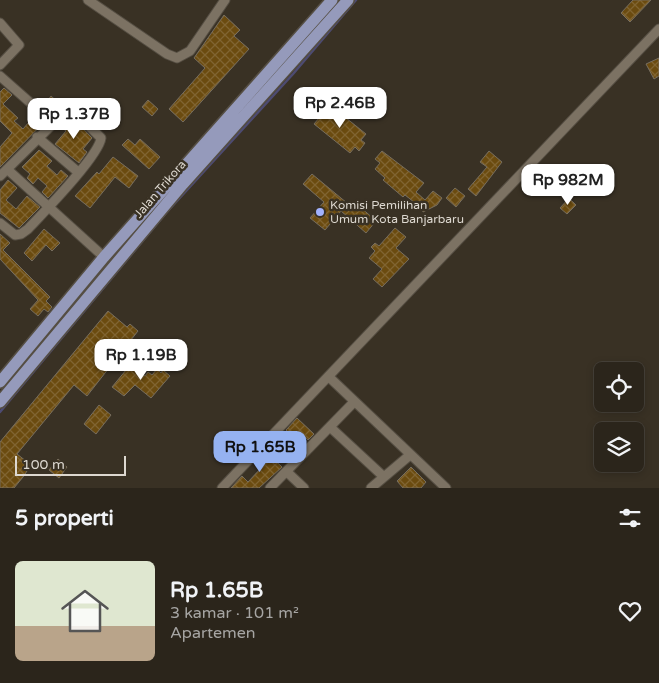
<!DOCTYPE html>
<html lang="id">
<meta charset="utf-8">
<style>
body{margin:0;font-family:"Varela Round",sans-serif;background:#332d24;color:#f1f3f6;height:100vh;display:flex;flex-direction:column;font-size:19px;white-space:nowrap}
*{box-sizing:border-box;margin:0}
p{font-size:16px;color:#a6a5a3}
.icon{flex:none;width:28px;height:28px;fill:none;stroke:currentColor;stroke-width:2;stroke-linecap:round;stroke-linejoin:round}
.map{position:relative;height:488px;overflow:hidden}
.side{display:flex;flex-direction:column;background:#2b251b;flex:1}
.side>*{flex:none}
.fabs{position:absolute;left:594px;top:362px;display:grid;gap:10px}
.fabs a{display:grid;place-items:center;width:50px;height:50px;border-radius:8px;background:#2b251b;box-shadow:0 2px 8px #0003,0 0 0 1px #47423a;font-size:25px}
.scale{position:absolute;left:15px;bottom:12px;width:111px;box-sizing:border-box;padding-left:5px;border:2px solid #ddd8d0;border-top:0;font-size:14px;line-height:18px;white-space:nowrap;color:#ddd8d0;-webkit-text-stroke:4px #393124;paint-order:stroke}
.price{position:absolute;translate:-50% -42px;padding:0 11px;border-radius:10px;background:#fff;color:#222;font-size:16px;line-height:32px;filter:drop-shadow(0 1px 2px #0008)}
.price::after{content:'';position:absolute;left:50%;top:30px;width:15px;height:11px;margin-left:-8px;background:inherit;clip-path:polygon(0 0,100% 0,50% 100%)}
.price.active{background:#95b2f1;color:#111}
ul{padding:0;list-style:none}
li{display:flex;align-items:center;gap:15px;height:125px;padding:0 15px}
li span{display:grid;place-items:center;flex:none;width:140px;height:100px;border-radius:8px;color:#555}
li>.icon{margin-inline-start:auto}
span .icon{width:60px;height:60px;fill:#fffc;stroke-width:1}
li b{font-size:21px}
h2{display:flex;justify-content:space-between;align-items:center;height:60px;padding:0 15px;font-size:21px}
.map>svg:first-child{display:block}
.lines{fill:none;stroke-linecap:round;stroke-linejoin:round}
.stream{stroke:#4d4b72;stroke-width:2.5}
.building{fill:url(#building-cross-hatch);stroke:#766d5e}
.minor-casing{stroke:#554e43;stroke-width:11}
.major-casing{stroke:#554e43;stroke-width:14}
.minor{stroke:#7c7263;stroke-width:9}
.major{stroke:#959abb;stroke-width:11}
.poi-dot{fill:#a2b2fd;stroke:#393124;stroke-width:2}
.labels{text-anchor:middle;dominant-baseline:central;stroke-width:5;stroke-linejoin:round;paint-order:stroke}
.street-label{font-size:12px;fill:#ddd8d0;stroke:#393124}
.poi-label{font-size:12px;fill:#ddd8d0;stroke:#393124;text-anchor:start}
</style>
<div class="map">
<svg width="659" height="488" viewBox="0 0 659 488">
<defs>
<pattern id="building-cross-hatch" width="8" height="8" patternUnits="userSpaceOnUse" patternTransform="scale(1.25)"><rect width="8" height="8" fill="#6b4b0f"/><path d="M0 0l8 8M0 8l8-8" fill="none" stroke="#806431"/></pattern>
</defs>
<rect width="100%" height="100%" fill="#393124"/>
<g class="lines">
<path class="stream" d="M0,412L166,213L293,74L356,0"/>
</g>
<path class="building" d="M633,0H651L630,22L621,13Z
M224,15L240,30L234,36L249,49L183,122L169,109L205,68L194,58Z
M659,58V76L654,79L646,64Z
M4,88L12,95L3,104L18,118L14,121L23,129L29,122L31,123L51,96L61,105L0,167V147L12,133L0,121V92Z
M148,100L158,109L152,116L142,107Z
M330,105L366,134L361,140L365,143L359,151L355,147L350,153L314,124L319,118L316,116L322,108L325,111Z
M71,116L92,138L83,149L87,152L79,163L55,144L66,131L61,127Z
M128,139L135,145L140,139L160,157L149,169L122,145Z
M39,150L52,161L47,166L57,175L61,170L68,176L48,198L42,192L47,186L38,178L33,184L27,178L30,174L22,167Z
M382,151L424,183L416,192L425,200L433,191L442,198L437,205L423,212L417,201L415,203L405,195L403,197L383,180L385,178L375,169L380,163L375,159Z
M489,151L502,162L476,196L468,189L487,167L480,162Z
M113,157L138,176L129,188L115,177L90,208L75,196L97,172L99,174Z
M312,174L353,208L357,204L376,221L366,233L341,211L325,230L310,218L324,202L303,184Z
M8,180L17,188L6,200L16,209L27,196L40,207L19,228L0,213V190Z
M455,188L465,196L456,207L446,198Z
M569,198L576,205L567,214L560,208Z
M395,228L406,237L396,248L409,259L382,287L373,279L382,269L369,258L375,251L371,247L375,243L379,246Z
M44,229L60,243L52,251L46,245L32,261L24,253Z
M0,234L10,243L3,250L50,297L46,301L52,307L48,312L44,309L38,316L30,309L38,300L0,259Z
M108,311L127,327L130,324L138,331L87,396L74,385L17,454L31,465L23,477L14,488H0V442Z
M131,364L145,376L148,372L152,375L157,369L161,373L163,370L170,376L151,398L135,385L124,396L112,387Z
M99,405L111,415L96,434L84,424Z
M297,418L314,434L308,440L305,437L299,443L286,430Z
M266,452L282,467L259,488H231L242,476L248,482L261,468L256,463Z
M58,459L67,467L59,478L49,470Z
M411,467L426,482L421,488H403L397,481Z"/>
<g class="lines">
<defs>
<path id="minor" d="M88,0L167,54L177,58L190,51L225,0
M0,23L19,45L0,65
M0,76L34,106
M37,137L78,172
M7,169L104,257
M0,176L70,107L101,138C99,156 42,214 28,229L21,234L15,235L0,223
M329,377L446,488
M330,427L384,477L371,488
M287,472L304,488
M384,477L410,455
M222,488L659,29
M270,488L354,402"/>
<path id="major" d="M0,382L104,257L332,0
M0,402L183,184L348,0"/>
</defs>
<use href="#minor" class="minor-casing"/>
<use href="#major" class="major-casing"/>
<use href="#minor" class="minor"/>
<use href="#major" class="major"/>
</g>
<circle class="poi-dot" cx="320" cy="212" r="5"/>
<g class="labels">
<g class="street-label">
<text transform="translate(160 189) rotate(-49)">Jalan Trikora</text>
</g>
<g class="poi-label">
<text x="330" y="205">Komisi Pemilihan<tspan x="330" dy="14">Umum Kota Banjarbaru</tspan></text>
</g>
</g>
</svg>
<div class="fabs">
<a><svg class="icon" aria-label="locate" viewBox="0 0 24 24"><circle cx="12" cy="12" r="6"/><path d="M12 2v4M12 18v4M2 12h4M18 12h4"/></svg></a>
<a><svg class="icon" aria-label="layers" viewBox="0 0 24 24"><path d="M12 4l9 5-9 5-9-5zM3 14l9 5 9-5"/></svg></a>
</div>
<div class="scale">100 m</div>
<b class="price" style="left:340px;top:129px">Rp 2.46B</b>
<b class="price" style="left:74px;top:140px">Rp 1.37B</b>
<b class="price" style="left:568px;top:206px">Rp 982M</b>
<b class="price" style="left:141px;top:381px">Rp 1.19B</b>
<b class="price active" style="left:260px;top:473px">Rp 1.65B</b>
</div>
<section class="side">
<h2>5 properti<svg class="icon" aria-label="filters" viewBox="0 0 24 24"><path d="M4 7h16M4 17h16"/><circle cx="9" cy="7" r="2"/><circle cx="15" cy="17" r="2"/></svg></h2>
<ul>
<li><span style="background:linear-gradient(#dfe7d0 65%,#b9a48a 0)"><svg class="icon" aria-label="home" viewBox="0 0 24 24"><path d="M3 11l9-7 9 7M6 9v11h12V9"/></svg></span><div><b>Rp 1.65B</b><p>3 kamar · 101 m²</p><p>Apartemen</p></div><svg class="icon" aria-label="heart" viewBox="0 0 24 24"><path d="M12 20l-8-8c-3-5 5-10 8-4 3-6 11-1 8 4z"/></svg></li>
</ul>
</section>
